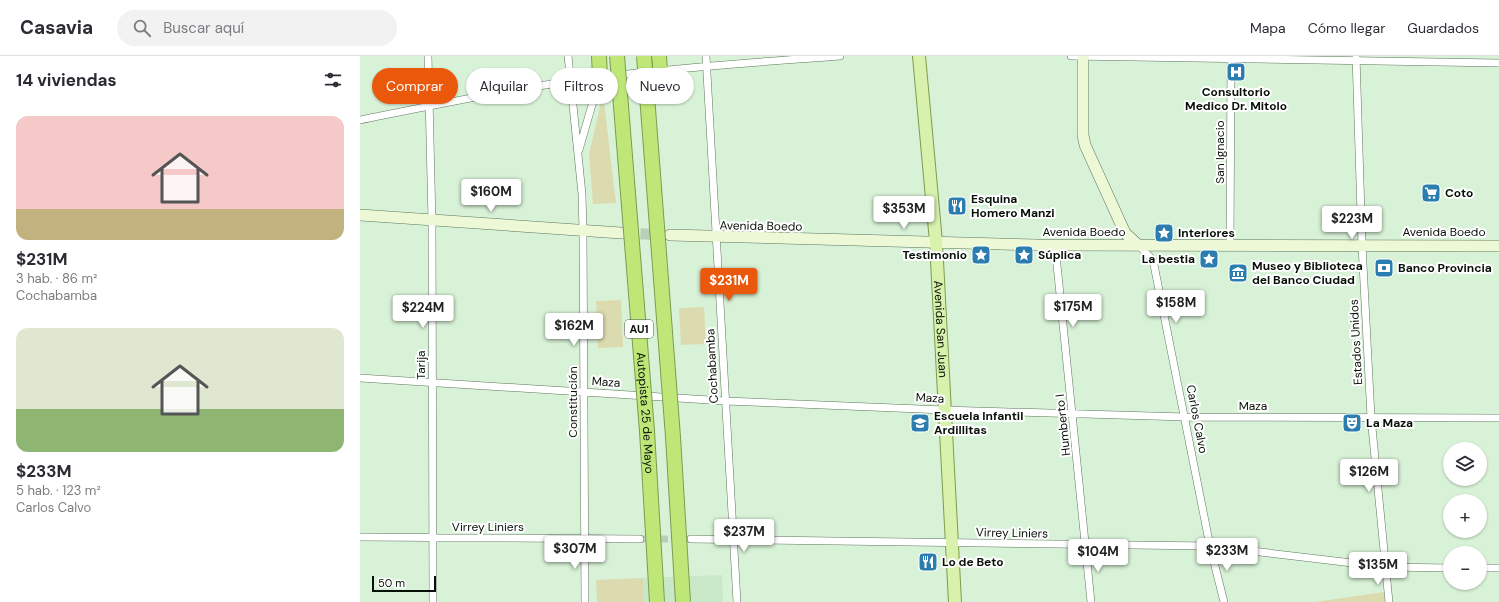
<!DOCTYPE html>
<html lang="es">
<meta charset="utf-8">
<style>
body{margin:0;font-family:"DM Sans",sans-serif;background:#f2f2f3;color:#2b2b33;height:100vh;display:flex;flex-direction:column;font-size:15px;white-space:nowrap}
*{box-sizing:border-box;margin:0}
p{font-size:13px;color:#7c7c81}
.icon{flex:none;width:22px;height:22px;fill:none;stroke:currentColor;stroke-width:2;stroke-linecap:round;stroke-linejoin:round}
.map{position:relative;flex:1;overflow:hidden}
.panel{display:flex;flex-direction:column;background:#fff;width:360px}
.panel>*{flex:none}
.guide{position:absolute;left:12px;top:12px;width:380px;height:36px;display:flex;gap:8px}
.fabs{position:absolute;left:1083px;top:386px;display:grid;gap:8px}
.fabs a{display:grid;place-items:center;width:44px;height:44px;border-radius:50%;background:#fff;box-shadow:0 1px 3px #0004;font-size:20px}
.scale{position:absolute;left:12px;bottom:10px;width:64px;box-sizing:border-box;padding-left:4px;border:2px solid #071007;border-top:0;font-size:11px;line-height:14px;white-space:nowrap;color:#071007;-webkit-text-stroke:3px #fff;paint-order:stroke}
.price{position:absolute;translate:-50% -34px;padding:0 9px;border-radius:4px;background:#fff;color:#222;font-size:13px;line-height:26px;filter:drop-shadow(0 1px 2px #0008)}
.price::after{content:'';position:absolute;left:50%;top:24px;width:12px;height:9px;margin-left:-6px;background:inherit;clip-path:polygon(0 0,100% 0,50% 100%)}
.price.selected{background:#ea580c;color:#fff}
ul{padding:0;list-style:none}
li{display:grid;align-content:center;gap:8px;height:212px;padding:0 16px}
li span{display:grid;place-items:center;height:124px;border-radius:12px;color:#555}
li>.icon{margin-inline-start:auto}
span .icon{width:72px;height:72px;fill:#fffc;stroke-width:1}
li b{font-size:17px}
h2{display:flex;justify-content:space-between;align-items:center;height:48px;padding:0 16px;font-size:17px}
.tag{padding:0 14px;border-radius:18px;background:#fff;box-shadow:0 1px 3px #0004;font-size:14px;line-height:36px}
.tag.selected{background:#ea580c;color:#fff}
header{display:flex;align-items:center;gap:24px;box-sizing:border-box;height:56px;padding:0 20px;background:#fff;border-bottom:1px solid #e1e1e2}
header strong{font-size:19px}
nav{display:flex;gap:22px;margin-inline-start:auto;font-size:14px}
.search{width:280px;height:36px;background:#f2f2f3;display:flex;align-items:center;gap:10px;box-sizing:border-box;padding:0 14px;border-radius:22px;color:#7c7c81;font-size:15px}
main{display:flex;flex:1;min-height:0}
.map>svg:first-child{display:block}
.built{fill:#c8e8c7}
.green{fill:#dcdbb0}
.lines{fill:none;stroke-linecap:round;stroke-linejoin:round}
.street-tunnel{stroke:#b9d0b8;stroke-width:7;stroke-dasharray:7 3.5;stroke-linecap:butt}
.secondary-tunnel{stroke:#b9d0b8;stroke-width:11;stroke-dasharray:11 5.5;stroke-linecap:butt}
.street-casing{stroke:#5f765f;stroke-width:8}
.secondary-casing{stroke:#5f765f;stroke-width:12}
.primary-casing{stroke:#7e9c50;stroke-width:14}
.highway-casing{stroke:#7e9c50;stroke-width:16}
.street{stroke:#fff;stroke-width:7}
.secondary{stroke:#ecf8d6;stroke-width:11}
.primary{stroke:#d8f1ad;stroke-width:12}
.highway{stroke:#bee777;stroke-width:14}
.highway-bridge-casing{stroke:#7e9c50;stroke-width:16;stroke-linecap:butt}
.highway-bridge{stroke:#bee777;stroke-width:14}
.labels{text-anchor:middle;dominant-baseline:central;stroke-width:4;stroke-linejoin:round;paint-order:stroke}
.shield{fill:#fff;stroke:#515851;stroke-width:1}
.shield-label{font-size:11px;font-weight:bold;fill:#071007}
.poi-label{font-size:12px;font-weight:bold;fill:#071007;stroke:#fff;text-anchor:start}
.street-label{font-size:12px;fill:#071007;stroke:#fff}
</style>
<header>
<strong>Casavia</strong>
<div class="search"><svg class="icon" aria-label="search" viewBox="0 0 24 24"><circle cx="10" cy="10" r="6"/><path d="M15 15l6 6"/></svg>Buscar aquí</div>
<nav><a>Mapa</a><a>Cómo llegar</a><a>Guardados</a></nav>
</header>
<main>
<section class="panel">
<h2>14 viviendas<svg class="icon" aria-label="filters" viewBox="0 0 24 24"><path d="M4 7h16M4 17h16"/><circle cx="9" cy="7" r="2"/><circle cx="15" cy="17" r="2"/></svg></h2>
<ul>
<li><span style="background:linear-gradient(#f6c9c9 75%,#c2b280 0)"><svg class="icon" aria-label="home" viewBox="0 0 24 24"><path d="M3 11l9-7 9 7M6 9v11h12V9"/></svg></span><div><b>$231M</b><p>3 hab. · 86 m²</p><p>Cochabamba</p></div></li>
<li><span style="background:linear-gradient(#dfe7d0 65%,#8fb573 0)"><svg class="icon" aria-label="home" viewBox="0 0 24 24"><path d="M3 11l9-7 9 7M6 9v11h12V9"/></svg></span><div><b>$233M</b><p>5 hab. · 123 m²</p><p>Carlos Calvo</p></div></li>
</ul>
</section>
<div class="map">
<svg width="1139" height="546" viewBox="0 0 1139 546">
<rect width="100%" height="100%" fill="#d8f2d7"/>
<path class="built" d="M362,519L363,546H284L283,522Z"/>
<path class="green" d="M243,38L256,147L233,148L229,98Z
M261,244L263,291L238,292L236,245Z
M344,251L346,288L321,289L319,252Z
M283,522L284,546H237L236,524Z
M1024,536L1025,546H955Z"/>
<g class="lines">
<path class="street-tunnel" d="M280,483H331"/>
<path class="secondary-tunnel" d="M264,177L305,179"/>
<defs>
<path id="street" d="M68,0L72,165L73,546
M208,0L222,138L223,175L225,546
M346,0L377,546
M711,0L1139,7
M996,0L1002,189L1011,361L1029,546
M0,64C80,48 161,31 241,21C321,11 400,6 480,0
M219,94L240,21
M695,189L731,546
M778,189L793,204L850,490L864,546
M870,190L871,3
M0,322L365,345L584,354L826,361L1139,362
M0,481L280,483
M331,483L850,490L1026,511L1090,512
M1120,512H1139"/>
<path id="secondary" d="M723,0V79L725,89L765,177L778,189
M0,159L261,177
M310,179L677,189L1139,190"/>
<g id="primary">
<path id="s1" d="M559,0L576,186L595,546"/>
</g>
<path id="highway" d="M239,0L240,21
M299,0L300,14"/>
</defs>
<use href="#street" class="street-casing"/>
<use href="#secondary" class="secondary-casing"/>
<use href="#primary" class="primary-casing"/>
<use href="#highway" class="highway-casing"/>
<use href="#street" class="street"/>
<use href="#secondary" class="secondary"/>
<use href="#primary" class="primary"/>
<use href="#highway" class="highway"/>
<defs>
<g id="highway-bridge">
<path id="s2" d="M257,0L287,375L297,546"/>
<path d="M284,0L313,381L323,546"/>
</g>
</defs>
<use href="#highway-bridge" class="highway-bridge-casing"/>
<use href="#highway-bridge" class="highway-bridge"/>
</g>
<defs>
<symbol id="hospital-square" viewBox="-11 -11 22 22"><rect x="-9" y="-9" width="18" height="18" rx="4" fill="#2a7dae" stroke="#fff"/><path d="M-5-5h3v3.5h4V-5h3V5h-3V1.5h-4V5h-3Z" fill="#fff"/></symbol>
<symbol id="supermarket-square" viewBox="-11 -11 22 22"><rect x="-9" y="-9" width="18" height="18" rx="4" fill="#2a7dae" stroke="#fff"/><path d="M-6-5.5h2.5l.6 2H6L4.5 2H-2.5L-4.4-4H-6ZM-1.5 3.2a1.3 1.3 0 1 0 .1 0ZM3 3.2a1.3 1.3 0 1 0 .1 0Z" fill="#fff"/></symbol>
<symbol id="restaurant-square" viewBox="-11 -11 22 22"><rect x="-9" y="-9" width="18" height="18" rx="4" fill="#2a7dae" stroke="#fff"/><path d="M-5-6h1v4h1v-4h1v4h1v-4h1v5L-1.5 .5V6h-2V.5L-5-1ZM5-6V6H3V1.5H1.5Q1.5-4 5-6Z" fill="#fff"/></symbol>
<symbol id="sight-square" viewBox="-11 -11 22 22"><rect x="-9" y="-9" width="18" height="18" rx="4" fill="#2a7dae" stroke="#fff"/><path d="M0-6L1.8-2.2L6-1.7L2.9 1.2L3.7 5.4L0 3.3L-3.7 5.4L-2.9 1.2L-6-1.7L-1.8-2.2Z" fill="#fff"/></symbol>
<symbol id="bank-square" viewBox="-11 -11 22 22"><rect x="-9" y="-9" width="18" height="18" rx="4" fill="#2a7dae" stroke="#fff"/><path d="M-6-4H6V4H-6ZM0-2.3a2.3 2.3 0 1 0 0 4.6a2.3 2.3 0 1 0 0-4.6Z" fill="#fff"/></symbol>
<symbol id="museum-square" viewBox="-11 -11 22 22"><rect x="-9" y="-9" width="18" height="18" rx="4" fill="#2a7dae" stroke="#fff"/><path d="M0-6L6-3V-2H-6V-3ZM-5-1h2V3h-2ZM-1-1h2V3h-2ZM3-1h2V3H3ZM-6 4H6V6H-6Z" fill="#fff"/></symbol>
<symbol id="school-square" viewBox="-11 -11 22 22"><rect x="-9" y="-9" width="18" height="18" rx="4" fill="#2a7dae" stroke="#fff"/><path d="M0-5L7-2L0 1L-7-2ZM-4 1L0 2.5L4 1V4Q0 6-4 4Z" fill="#fff"/></symbol>
<symbol id="theatre-square" viewBox="-11 -11 22 22"><rect x="-9" y="-9" width="18" height="18" rx="4" fill="#2a7dae" stroke="#fff"/><path d="M-5-5.5Q0-4 5-5.5V0Q5 5 0 6Q-5 5-5 0ZM-3.3-2.5H-1v1.5H-3.3ZM1-2.5H3.3v1.5H1ZM-2.8 1Q0 5.5 2.8 1Z" fill="#fff"/></symbol>
</defs>
<g fill-rule="evenodd">
<use href="#hospital-square" x="865" y="5" width="22" height="22"/>
<use href="#supermarket-square" x="1060" y="126" width="22" height="22"/>
<use href="#restaurant-square" x="586" y="139" width="22" height="22"/>
<use href="#sight-square" x="793" y="166" width="22" height="22"/>
<use href="#sight-square" x="610" y="188" width="22" height="22"/>
<use href="#sight-square" x="653" y="188" width="22" height="22"/>
<use href="#sight-square" x="838" y="192" width="22" height="22"/>
<use href="#bank-square" x="1013" y="201" width="22" height="22"/>
<use href="#museum-square" x="867" y="206" width="22" height="22"/>
<use href="#school-square" x="549" y="356" width="22" height="22"/>
<use href="#theatre-square" x="981" y="356" width="22" height="22"/>
<use href="#restaurant-square" x="557" y="495" width="22" height="22"/>
</g>
<g class="labels">
<rect class="shield" x="265" y="264" width="28" height="18" rx="3"/>
<g class="shield-label">
<text x="279" y="273">AU1</text>
</g>
<g class="poi-label">
<text x="876" y="36" text-anchor="middle">Consultorio<tspan x="876" dy="14">Medico Dr. Mitolo</tspan></text>
<text x="1085" y="137">Coto</text>
<text x="611" y="143">Esquina<tspan x="611" dy="14">Homero Manzi</tspan></text>
<text x="818" y="177">Interiores</text>
<text x="607" y="199" text-anchor="end">Testimonio</text>
<text x="678" y="199">Súplica</text>
<text x="835" y="203" text-anchor="end">La bestia</text>
<text x="892" y="210">Museo y Biblioteca<tspan x="892" dy="14">del Banco Ciudad</tspan></text>
<text x="1038" y="212">Banco Provincia</text>
<text x="574" y="360">Escuela Infantil<tspan x="574" dy="14">Ardillitas</tspan></text>
<text x="1006" y="367">La Maza</text>
<text x="582" y="506">Lo de Beto</text>
</g>
<g class="street-label">
<text transform="translate(860 96) rotate(-90)">San Ignacio</text>
<text transform="translate(401 170) rotate(1)">Avenida Boedo</text>
<text x="724" y="176">Avenida Boedo</text>
<text x="1084" y="176">Avenida Boedo</text>
<text stroke="none"><textPath href="#s1" startOffset="274">Avenida San Juan</textPath></text>
<text transform="translate(996 286) rotate(-93)">Estados Unidos</text>
<text transform="translate(61 309) rotate(-90)">Tarija</text>
<text transform="translate(352 310) rotate(-93)">Cochabamba</text>
<text transform="translate(246 326) rotate(4)">Maza</text>
<text transform="translate(570 342) rotate(3)">Maza</text>
<text transform="translate(213 346) rotate(-90)">Constitución</text>
<text x="893" y="350">Maza</text>
<text stroke="none"><textPath href="#s2" startOffset="358">Autopista 25 de Mayo</textPath></text>
<text transform="translate(837 363) rotate(79)">Carlos Calvo</text>
<text transform="translate(703 369) rotate(-96)">Humberto I</text>
<text x="128" y="471">Virrey Liniers</text>
<text transform="translate(652 477) rotate(1)">Virrey Liniers</text>
</g>
</g>
</svg>
<div class="fabs">
<a><svg class="icon" aria-label="layers" viewBox="0 0 24 24"><path d="M12 4l9 5-9 5-9-5zM3 14l9 5 9-5"/></svg></a>
<a>+</a>
<a>−</a>
</div>
<div class="scale">50 m</div>
<b class="price" style="left:131px;top:157px">$160M</b>
<b class="price" style="left:544px;top:174px">$353M</b>
<b class="price" style="left:992px;top:184px">$223M</b>
<b class="price selected" style="left:369px;top:246px">$231M</b>
<b class="price" style="left:816px;top:268px">$158M</b>
<b class="price" style="left:713px;top:272px">$175M</b>
<b class="price" style="left:63px;top:273px">$224M</b>
<b class="price" style="left:214px;top:291px">$162M</b>
<b class="price" style="left:1009px;top:437px">$126M</b>
<b class="price" style="left:384px;top:497px">$237M</b>
<b class="price" style="left:215px;top:514px">$307M</b>
<b class="price" style="left:867px;top:516px">$233M</b>
<b class="price" style="left:738px;top:517px">$104M</b>
<b class="price" style="left:1018px;top:530px">$135M</b>
<div class="guide">
<a class="tag selected">Comprar</a>
<a class="tag">Alquilar</a>
<a class="tag">Filtros</a>
<a class="tag">Nuevo</a>
</div>
</div>
</main>
